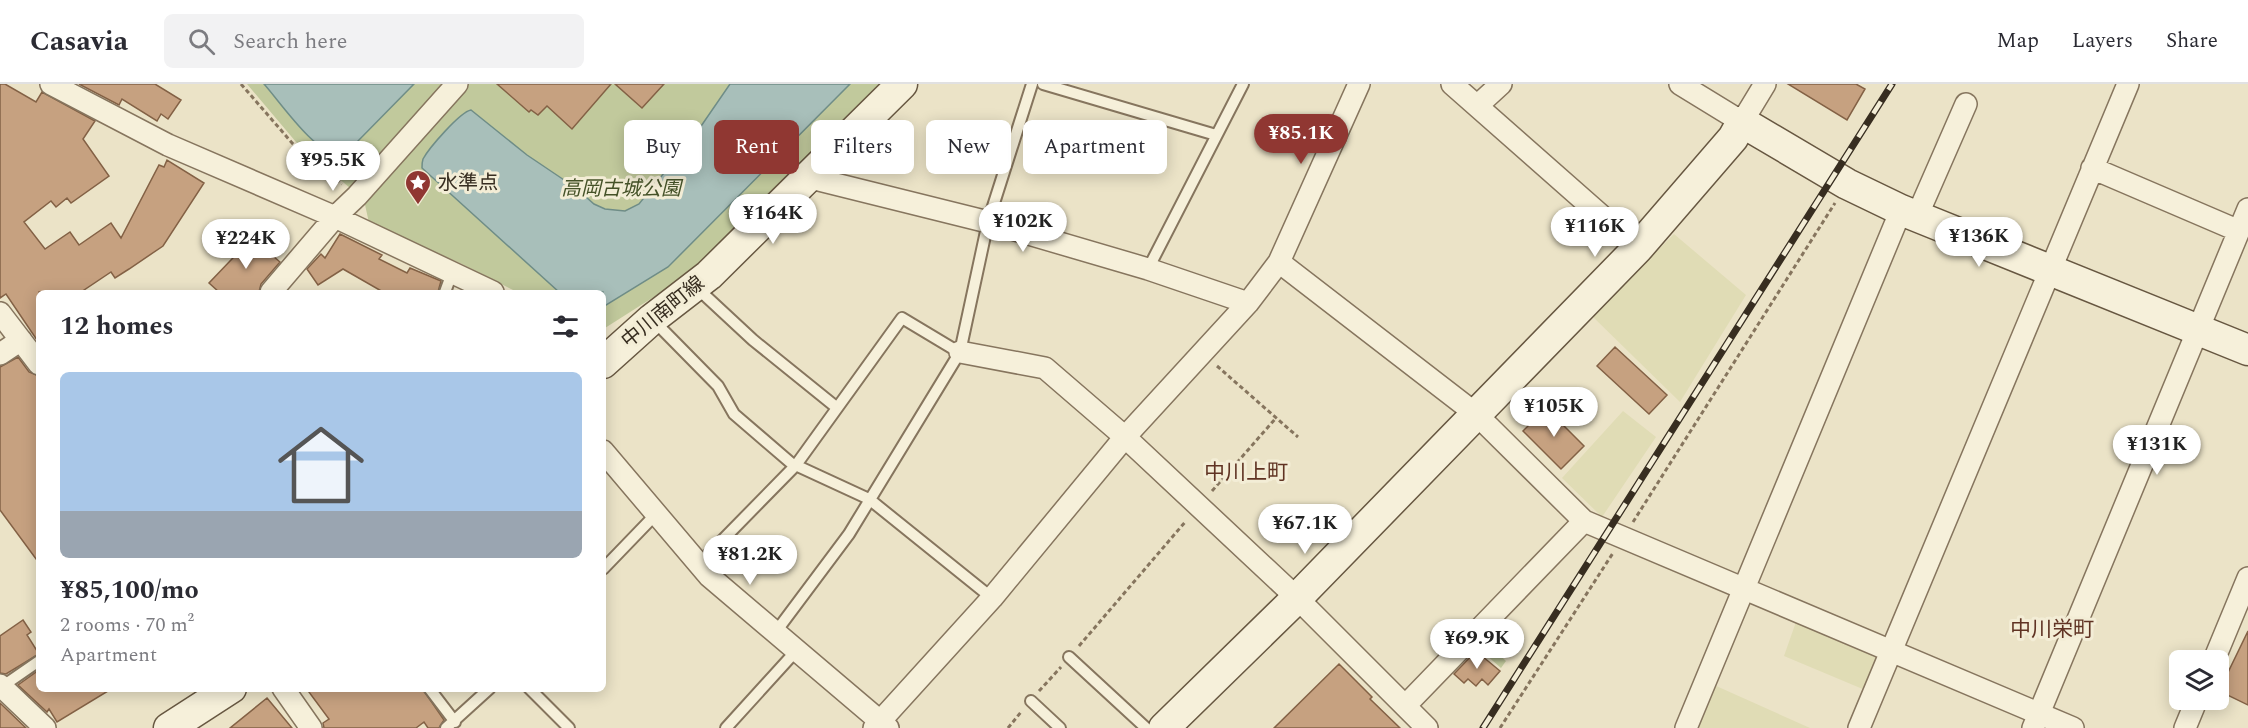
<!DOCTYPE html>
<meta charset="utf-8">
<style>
body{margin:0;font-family:Spectral,"Noto Sans JP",serif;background:#f2f2f3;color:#2b2b33;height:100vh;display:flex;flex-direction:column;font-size:22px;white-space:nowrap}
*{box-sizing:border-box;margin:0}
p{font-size:20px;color:#7c7c81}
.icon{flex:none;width:33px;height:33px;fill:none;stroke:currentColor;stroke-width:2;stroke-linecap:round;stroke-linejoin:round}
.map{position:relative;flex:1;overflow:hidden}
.details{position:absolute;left:36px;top:206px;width:570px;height:402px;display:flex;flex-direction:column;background:#fff;border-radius:9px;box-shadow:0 3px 15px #0003}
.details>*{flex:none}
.hud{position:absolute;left:624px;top:36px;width:570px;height:54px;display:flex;gap:12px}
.controls{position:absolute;left:2169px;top:566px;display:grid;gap:12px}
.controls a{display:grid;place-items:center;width:60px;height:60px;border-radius:9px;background:#fff;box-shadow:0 3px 15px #0003;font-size:30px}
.price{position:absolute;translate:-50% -51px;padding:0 14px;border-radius:21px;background:#fff;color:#222;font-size:20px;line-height:39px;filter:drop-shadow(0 2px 3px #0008)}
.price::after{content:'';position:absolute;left:50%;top:36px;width:18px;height:14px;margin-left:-9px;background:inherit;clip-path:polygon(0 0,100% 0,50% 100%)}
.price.current{background:#903732;color:#fff}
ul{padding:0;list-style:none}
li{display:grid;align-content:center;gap:12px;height:318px;padding:0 24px}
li+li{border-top:2px solid #e1e1e2}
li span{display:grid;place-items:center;height:186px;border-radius:9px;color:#555}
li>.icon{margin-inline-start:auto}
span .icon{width:108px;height:108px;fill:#fffc;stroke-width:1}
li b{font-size:26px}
h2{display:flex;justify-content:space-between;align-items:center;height:72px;padding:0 24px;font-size:26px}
.pill{padding:0 21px;border-radius:9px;background:#fff;box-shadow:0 3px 15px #0003;font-size:21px;line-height:54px}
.pill.current{background:#903732;color:#fff}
header{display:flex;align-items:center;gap:36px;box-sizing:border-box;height:84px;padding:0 30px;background:#fff;border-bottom:2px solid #e1e1e2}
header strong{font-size:28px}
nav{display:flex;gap:33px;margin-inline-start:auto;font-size:21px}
.search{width:420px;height:54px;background:#f2f2f3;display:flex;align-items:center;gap:15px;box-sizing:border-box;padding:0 21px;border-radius:9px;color:#7c7c81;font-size:22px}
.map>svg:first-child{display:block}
.farmland{fill:#e0dcb5}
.green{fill:#c1c99c}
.water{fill:#a8bfba;stroke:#6f8d87;stroke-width:1.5}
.building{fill:#c6a180;stroke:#836145;stroke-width:1.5}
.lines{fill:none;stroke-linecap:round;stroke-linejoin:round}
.lane-casing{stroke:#86755e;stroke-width:14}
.street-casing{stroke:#86755e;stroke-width:24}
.secondary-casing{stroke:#675741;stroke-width:33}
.path{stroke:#86755e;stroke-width:3;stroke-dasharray:4.5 3;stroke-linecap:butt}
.lane{stroke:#f6f0da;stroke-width:10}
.street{stroke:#f6f0da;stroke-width:21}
.secondary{stroke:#f6f0da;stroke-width:30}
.rail-casing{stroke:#372d20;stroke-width:7}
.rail{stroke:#f3edd6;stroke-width:4.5;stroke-dasharray:14;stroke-linecap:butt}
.labels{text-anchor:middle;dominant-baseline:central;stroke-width:6;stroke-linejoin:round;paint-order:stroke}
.poi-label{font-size:20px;fill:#372d20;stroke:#f3edd6;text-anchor:start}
.park-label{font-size:20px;font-style:italic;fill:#455228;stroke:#f3edd6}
.street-label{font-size:20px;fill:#372d20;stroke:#f3edd6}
.neighbourhood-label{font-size:21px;fill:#603323;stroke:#f3edd6}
</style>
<header>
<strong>Casavia</strong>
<div class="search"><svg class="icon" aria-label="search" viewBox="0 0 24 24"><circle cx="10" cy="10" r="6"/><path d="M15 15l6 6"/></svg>Search here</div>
<nav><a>Map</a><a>Layers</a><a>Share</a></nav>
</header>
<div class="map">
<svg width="2248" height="644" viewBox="0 0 2248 644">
<rect width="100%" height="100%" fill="#ebe3c7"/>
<path class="farmland" d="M1674,150L1746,211L1680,318L1592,232Z
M1623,327L1656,353L1602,433L1562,394Z
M1797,535L1879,571L1865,606L1784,572Z
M1714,601L1810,644H1697Z"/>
<path class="green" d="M247,0H880L682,195L605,244H603V208H517L462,180L369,139L364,116L296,58Z
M1478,551L1506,577L1501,584L1470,557Z"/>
<path class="water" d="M264,0H414L357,58L340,71C315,70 281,19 264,0Z
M730,0H850L668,183L603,223V208H559L422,84C422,81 422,78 423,75C429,64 460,28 471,26L527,71L576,104L594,120L605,125L625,127L639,120L697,48Z"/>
<path class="building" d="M0,0H5L36,18L42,8L95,37L83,55L109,92L71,119L67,114L56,123L51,117L24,138L45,165L70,148L79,161L111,139L121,154L159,81L164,83L167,76L204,99L163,162L129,185L115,194L111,188L81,208H39V259L6,210L0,214Z
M79,0H155L181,16L168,35L161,30L157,37L122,15L119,21Z
M497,0H611L572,45L547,22L538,31L531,26L529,28Z
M615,0H664L642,24Z
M1788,0H1856L1865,5L1847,36Z
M340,150L382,171L379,175L407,189L410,184L441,197L438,208H383L343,185L318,201L307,185L321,170L325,174Z
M252,154L280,178L261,200L259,208H219L209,199Z
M1615,263L1667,311L1649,330L1597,282Z
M18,273L29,288L39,292V479L0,426V283Z
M1546,324L1584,362L1561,385L1523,347Z
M23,536L31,548L27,551L39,570L6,590L0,589V552Z
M2248,547V621L2219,607Z
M1476,567L1500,587L1488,601L1482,595L1476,602L1468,595L1464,599L1454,590Z
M1339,580L1372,613L1370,615L1400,644H1274Z
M39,586V604H113L57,638L49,625L47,628L18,601Z
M306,604H422L444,636L439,644H428L424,638L416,644H324L323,639L329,635Z
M267,614L292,644H230Z
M0,619L26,644H0Z"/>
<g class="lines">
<defs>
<path id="lane" d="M1043,0L1216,51
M1148,185L1243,0
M697,204L753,256L836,323
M445,208L452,189
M654,237L718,302L734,330L791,379L869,415L992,514
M699,480L796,381L902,234L952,264L960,268
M603,485L657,429
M775,549L849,450L960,268L988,138L1032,0
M1069,573L1146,644
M0,604L39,577
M429,604L455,638
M529,604L569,644
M1031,617L1060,644
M446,644L490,604
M726,644L796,567"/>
<path id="street" d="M51,0L168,61L335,133L493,208
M1452,0L1638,164
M1680,0L1742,38L1765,0
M1477,22L1501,0
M2092,84L2239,147
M807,93L988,138L1148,185L1248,219
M1917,132L1966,20
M1279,178L1476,330L1584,437L2073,644
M271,208L335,133L357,112L457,0
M0,229L39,280
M960,268L1045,284L1125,353L1297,514L1427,644
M0,270L21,256
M603,367L709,492L888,644
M2214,576L2248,494
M0,601L45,644
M283,604L311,644
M1405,622L1584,437
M874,644L992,514L1125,353L1248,219L1279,178L1359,0
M1686,644L1901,126
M1859,644L2128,0
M2033,644L2248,125
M2185,644L2197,615"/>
<path id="secondary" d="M603,279L652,235L709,191L902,0
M169,644L231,604
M1164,644L1297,514L1638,164L1733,54L1742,38L1847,100L1901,126L2248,266"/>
</defs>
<use href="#lane" class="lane-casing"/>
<use href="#street" class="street-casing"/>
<use href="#secondary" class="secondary-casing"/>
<path class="path" d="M241,0L293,60L342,100
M1217,282L1298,353
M1212,407L1276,334
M1633,438L1835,119
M1079,562L1186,437
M1039,607L1061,583
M1008,644L1021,628
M1500,644L1613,469"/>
<use href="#lane" class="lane"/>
<use href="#street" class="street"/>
<use href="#secondary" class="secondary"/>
<defs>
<path id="rail" d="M1483,644L1892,0"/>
</defs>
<use href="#rail" class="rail-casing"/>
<use href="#rail" class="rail"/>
</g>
<defs>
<symbol id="sight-pin" viewBox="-11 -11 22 30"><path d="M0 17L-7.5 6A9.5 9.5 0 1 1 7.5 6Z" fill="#903732" stroke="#f3edd6"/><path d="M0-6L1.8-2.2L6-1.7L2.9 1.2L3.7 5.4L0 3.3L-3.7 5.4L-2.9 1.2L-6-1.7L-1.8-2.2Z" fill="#fff"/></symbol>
</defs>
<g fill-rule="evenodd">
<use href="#sight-pin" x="403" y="84" width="30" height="40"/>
</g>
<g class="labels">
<g class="poi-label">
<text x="438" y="99">水準点</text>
</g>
<g class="park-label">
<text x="621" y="105">高岡古城公園</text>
</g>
<g class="street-label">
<text transform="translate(663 228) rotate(-39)">中川南町線</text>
</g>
<g class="neighbourhood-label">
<text x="1246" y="389">中川上町</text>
<text x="2052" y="546">中川栄町</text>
</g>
</g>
</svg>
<div class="controls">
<a><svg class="icon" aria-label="layers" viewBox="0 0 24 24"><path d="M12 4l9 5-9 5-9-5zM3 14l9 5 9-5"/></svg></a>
</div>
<b class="price current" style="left:1301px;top:81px">¥85.1K</b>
<b class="price" style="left:333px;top:108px">¥95.5K</b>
<b class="price" style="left:773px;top:161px">¥164K</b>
<b class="price" style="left:1023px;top:169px">¥102K</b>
<b class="price" style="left:1595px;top:174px">¥116K</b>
<b class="price" style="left:1979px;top:184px">¥136K</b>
<b class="price" style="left:246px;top:186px">¥224K</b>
<b class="price" style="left:1554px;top:354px">¥105K</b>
<b class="price" style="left:2157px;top:392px">¥131K</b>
<b class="price" style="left:1305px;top:471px">¥67.1K</b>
<b class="price" style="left:750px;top:502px">¥81.2K</b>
<b class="price" style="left:1477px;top:586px">¥69.9K</b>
<div class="hud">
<a class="pill">Buy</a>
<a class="pill current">Rent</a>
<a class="pill">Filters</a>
<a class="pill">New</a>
<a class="pill">Apartment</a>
</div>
<section class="details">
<h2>12 homes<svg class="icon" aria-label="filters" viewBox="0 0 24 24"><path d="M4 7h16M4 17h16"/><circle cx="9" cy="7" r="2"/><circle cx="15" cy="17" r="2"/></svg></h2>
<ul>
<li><span style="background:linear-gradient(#a9c7e8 75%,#9aa5b1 0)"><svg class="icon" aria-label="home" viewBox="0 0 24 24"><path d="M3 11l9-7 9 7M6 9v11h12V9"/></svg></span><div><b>¥85,100/mo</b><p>2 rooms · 70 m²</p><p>Apartment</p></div></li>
</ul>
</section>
</div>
